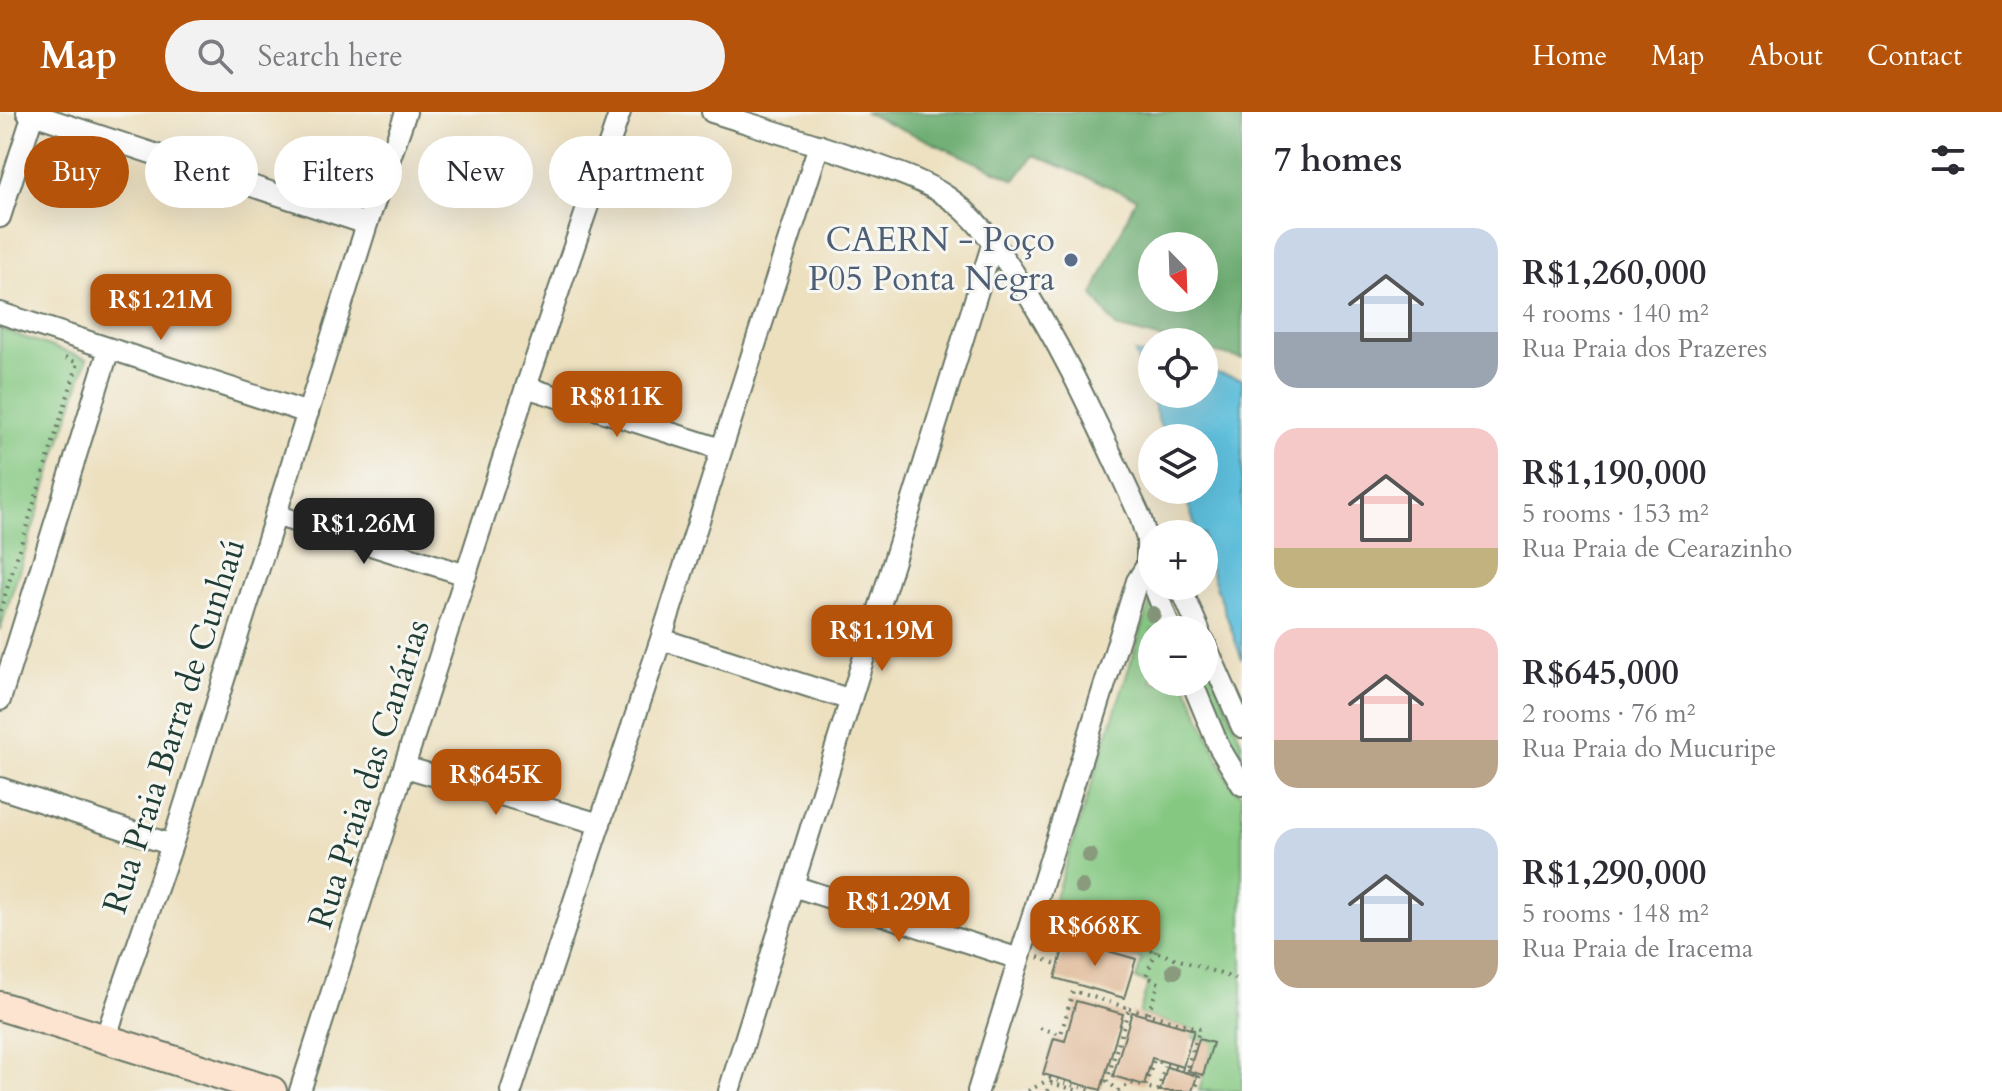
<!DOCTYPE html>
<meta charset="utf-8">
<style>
body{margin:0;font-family:Cardo,serif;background:#f2f2f3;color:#2b2b33;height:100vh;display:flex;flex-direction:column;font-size:30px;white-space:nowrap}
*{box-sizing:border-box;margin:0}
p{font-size:26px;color:#7c7c81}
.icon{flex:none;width:44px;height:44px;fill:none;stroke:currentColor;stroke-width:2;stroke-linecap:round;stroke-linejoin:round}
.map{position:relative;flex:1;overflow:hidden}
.sheet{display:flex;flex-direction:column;background:#fff;width:760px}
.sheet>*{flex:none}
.guide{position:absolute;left:24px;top:24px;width:760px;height:72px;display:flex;gap:16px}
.needle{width:52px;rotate:157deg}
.tools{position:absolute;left:1138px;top:120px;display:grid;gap:16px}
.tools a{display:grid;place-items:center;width:80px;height:80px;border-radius:50%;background:#fff;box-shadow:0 8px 32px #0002;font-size:40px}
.price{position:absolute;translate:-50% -68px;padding:0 18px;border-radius:16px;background:#b45309;color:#fff;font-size:26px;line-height:52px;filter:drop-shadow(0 2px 4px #0008)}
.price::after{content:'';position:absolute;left:50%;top:48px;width:24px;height:18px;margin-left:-12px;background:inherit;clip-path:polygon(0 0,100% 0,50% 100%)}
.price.current{background:#222;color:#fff}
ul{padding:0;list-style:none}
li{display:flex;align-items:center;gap:24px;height:200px;padding:0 32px}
li span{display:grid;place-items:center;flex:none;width:224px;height:160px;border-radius:24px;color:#555}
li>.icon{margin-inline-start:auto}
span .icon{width:96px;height:96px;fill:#fffc;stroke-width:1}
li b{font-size:34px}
h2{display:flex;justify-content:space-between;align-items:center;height:96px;padding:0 32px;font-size:34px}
.pill{padding:0 28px;border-radius:36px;background:#fff;box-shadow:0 8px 32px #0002;font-size:28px;line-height:72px}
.pill.current{background:#b45309;color:#fff}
header{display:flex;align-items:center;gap:48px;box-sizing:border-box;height:112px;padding:0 40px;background:#b45309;color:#fff}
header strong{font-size:38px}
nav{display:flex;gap:44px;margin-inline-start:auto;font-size:28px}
.search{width:560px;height:72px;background:#f2f2f3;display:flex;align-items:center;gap:20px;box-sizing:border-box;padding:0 28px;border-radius:44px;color:#7c7c81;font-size:30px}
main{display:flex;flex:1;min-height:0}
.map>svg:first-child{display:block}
.green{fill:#84c881;stroke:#52825a;stroke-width:2}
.forest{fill:#6bac6f;stroke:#457452;stroke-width:2;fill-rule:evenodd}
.water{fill:#5ebfdc;stroke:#3e7e88;stroke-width:2}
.building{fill:#e0b895}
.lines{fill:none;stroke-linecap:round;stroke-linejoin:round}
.street-casing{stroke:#677665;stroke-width:24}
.secondary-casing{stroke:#677665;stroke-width:32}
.path{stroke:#677665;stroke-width:4;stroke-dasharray:2 6;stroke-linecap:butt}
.street{stroke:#fff;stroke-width:20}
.secondary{stroke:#fde4d0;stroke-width:28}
.tree{fill:#899a7d}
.service-dot{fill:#5c6f8a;stroke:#f6f6f2;stroke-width:3}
.labels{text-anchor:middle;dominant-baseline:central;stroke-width:6;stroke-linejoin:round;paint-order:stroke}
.service-label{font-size:34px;fill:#4e5e75;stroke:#f6f6f2;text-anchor:end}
.street-label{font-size:34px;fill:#1f3d34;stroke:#f6f6f2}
</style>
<header>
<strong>Map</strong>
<div class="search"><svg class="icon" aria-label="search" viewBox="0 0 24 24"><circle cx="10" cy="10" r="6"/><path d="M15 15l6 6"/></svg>Search here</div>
<nav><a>Home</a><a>Map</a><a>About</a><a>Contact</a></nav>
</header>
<main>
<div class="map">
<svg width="1242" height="979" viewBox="0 0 1242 979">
<rect width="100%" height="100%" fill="#f6f6f2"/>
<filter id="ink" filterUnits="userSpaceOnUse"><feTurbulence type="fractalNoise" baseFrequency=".0125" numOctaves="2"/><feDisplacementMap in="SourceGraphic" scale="16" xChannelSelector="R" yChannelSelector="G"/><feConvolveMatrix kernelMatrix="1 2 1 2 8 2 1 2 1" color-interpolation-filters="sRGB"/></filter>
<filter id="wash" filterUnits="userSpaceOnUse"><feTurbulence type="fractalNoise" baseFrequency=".006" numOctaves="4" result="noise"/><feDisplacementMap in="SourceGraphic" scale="32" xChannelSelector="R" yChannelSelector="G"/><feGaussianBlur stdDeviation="1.8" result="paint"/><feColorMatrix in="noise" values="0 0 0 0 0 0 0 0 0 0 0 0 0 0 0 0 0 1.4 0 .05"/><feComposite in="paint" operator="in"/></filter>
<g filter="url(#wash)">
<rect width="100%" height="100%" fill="#ede0bf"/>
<path class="green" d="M0,217L87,247L0,518Z
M1153,482L1167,518H1152V570H1185L1228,668L1242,684V979H1199L1212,931L1192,925L1194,918L1139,902L1148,871L1136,867L1142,847L1045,816Z
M1204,542L1242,631V664L1199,570H1204Z"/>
<path class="forest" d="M864,0H1242V247L1204,238V230H1174L1116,215L1093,183L1136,86L1034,43L1015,68ZM1152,134H1204V186H1152Z"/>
<path class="water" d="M1135,241L1152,245V282H1204V258L1242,267V548L1204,439V422H1198L1183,378H1204V326H1165Z"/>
<g id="blocks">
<path class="building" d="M1066,827L1136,847L1124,886L1055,866Z
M1076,889L1123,902L1101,978L1043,962L1054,926L1065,929Z
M1132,900L1194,918L1183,955L1152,946L1144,973L1113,964Z
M1199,927L1213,931L1203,963L1189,959Z
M1167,955L1197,964L1192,979H1160Z"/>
</g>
</g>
<g filter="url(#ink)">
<use href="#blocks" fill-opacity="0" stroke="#677665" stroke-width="2"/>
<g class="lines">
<defs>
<path id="street" d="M27,0L367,112
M712,0C766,17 820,33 874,52C899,61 924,69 946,84C975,103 995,133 1014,161C1065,237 1101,321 1140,404L1147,427V453L1152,469
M0,105L33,2
M0,201L308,301
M526,275L721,337
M275,403L466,463
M1154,474L1171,518
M1180,474L1199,518
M661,527L851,588
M1204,529L1242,615
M1192,570L1219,635L1242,673
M0,588L109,237
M405,655L600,712
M0,676L172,733
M793,774L1019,847
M105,927L172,733L367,112L406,0
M300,979L526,275L620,0
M511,979L661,527L819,33
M729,979L993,130
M978,979L1137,469L1147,453L1152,449"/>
<path id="secondary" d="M0,894L272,979"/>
</defs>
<use href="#street" class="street-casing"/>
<use href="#secondary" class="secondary-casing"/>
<path class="path" d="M0,499L78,251L65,246
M1052,805L1242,869
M1038,845L1058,853
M1129,896L1200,917L1186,958L1154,948L1145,975L1158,978L1166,952
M1148,901L1159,871L1146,864L1156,839
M1040,916L1061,922L1073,879L1129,896L1107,969L1119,979
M1186,958L1200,963L1195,979
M1028,979L1050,967L1094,979
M1048,979L1051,971L1079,979
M1118,979L1131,971L1145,975"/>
<use href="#street" class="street"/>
<use href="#secondary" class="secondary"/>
</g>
<g class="tree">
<circle cx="1153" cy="502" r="8"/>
<circle cx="1090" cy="744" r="8"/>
<circle cx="1082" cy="775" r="8"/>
<circle cx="1174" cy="859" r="8"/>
</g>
</g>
<circle class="service-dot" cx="1071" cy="148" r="8"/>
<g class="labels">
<g class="service-label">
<text x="1055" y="128">CAERN - Poço<tspan x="1055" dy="39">P05 Ponta Negra</tspan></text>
</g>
<g class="street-label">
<text transform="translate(174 614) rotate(-72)">Rua Praia Barra de Cunhaú</text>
<text transform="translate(369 662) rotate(-72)">Rua Praia das Canárias</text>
</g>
</g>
</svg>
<div class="tools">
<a><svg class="needle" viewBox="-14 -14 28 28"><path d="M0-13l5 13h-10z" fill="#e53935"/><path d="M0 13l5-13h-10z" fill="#7c7c81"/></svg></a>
<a><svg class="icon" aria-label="locate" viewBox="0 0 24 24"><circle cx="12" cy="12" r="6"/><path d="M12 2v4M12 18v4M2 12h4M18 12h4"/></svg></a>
<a><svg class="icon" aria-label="layers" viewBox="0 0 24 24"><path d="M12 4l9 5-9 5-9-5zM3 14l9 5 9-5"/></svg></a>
<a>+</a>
<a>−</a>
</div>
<b class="price" style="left:161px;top:230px">R$1.21M</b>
<b class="price" style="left:617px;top:327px">R$811K</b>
<b class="price current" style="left:364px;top:454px">R$1.26M</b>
<b class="price" style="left:882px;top:561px">R$1.19M</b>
<b class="price" style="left:496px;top:705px">R$645K</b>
<b class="price" style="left:899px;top:832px">R$1.29M</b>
<b class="price" style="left:1095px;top:856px">R$668K</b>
<div class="guide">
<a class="pill current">Buy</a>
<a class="pill">Rent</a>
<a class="pill">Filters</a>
<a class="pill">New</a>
<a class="pill">Apartment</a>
</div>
</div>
<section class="sheet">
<h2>7 homes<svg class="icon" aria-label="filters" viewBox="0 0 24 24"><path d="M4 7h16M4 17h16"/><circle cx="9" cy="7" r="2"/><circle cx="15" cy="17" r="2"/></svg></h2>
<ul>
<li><span style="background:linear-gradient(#c9d6e8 65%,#9aa5b1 0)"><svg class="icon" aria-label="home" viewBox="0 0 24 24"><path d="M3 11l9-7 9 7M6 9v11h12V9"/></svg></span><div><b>R$1,260,000</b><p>4 rooms · 140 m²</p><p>Rua Praia dos Prazeres</p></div></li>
<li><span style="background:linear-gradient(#f6c9c9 75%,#c2b280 0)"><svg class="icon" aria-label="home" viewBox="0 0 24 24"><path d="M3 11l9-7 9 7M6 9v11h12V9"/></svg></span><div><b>R$1,190,000</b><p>5 rooms · 153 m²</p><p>Rua Praia de Cearazinho</p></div></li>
<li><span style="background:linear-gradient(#f6c9c9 70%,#b9a48a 0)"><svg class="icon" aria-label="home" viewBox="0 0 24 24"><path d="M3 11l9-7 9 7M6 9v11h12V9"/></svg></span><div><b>R$645,000</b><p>2 rooms · 76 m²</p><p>Rua Praia do Mucuripe</p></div></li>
<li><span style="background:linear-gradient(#c9d6e8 70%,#b9a48a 0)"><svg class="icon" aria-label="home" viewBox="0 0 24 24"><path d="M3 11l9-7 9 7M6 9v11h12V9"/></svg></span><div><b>R$1,290,000</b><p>5 rooms · 148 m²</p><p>Rua Praia de Iracema</p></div></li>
</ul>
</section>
</main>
